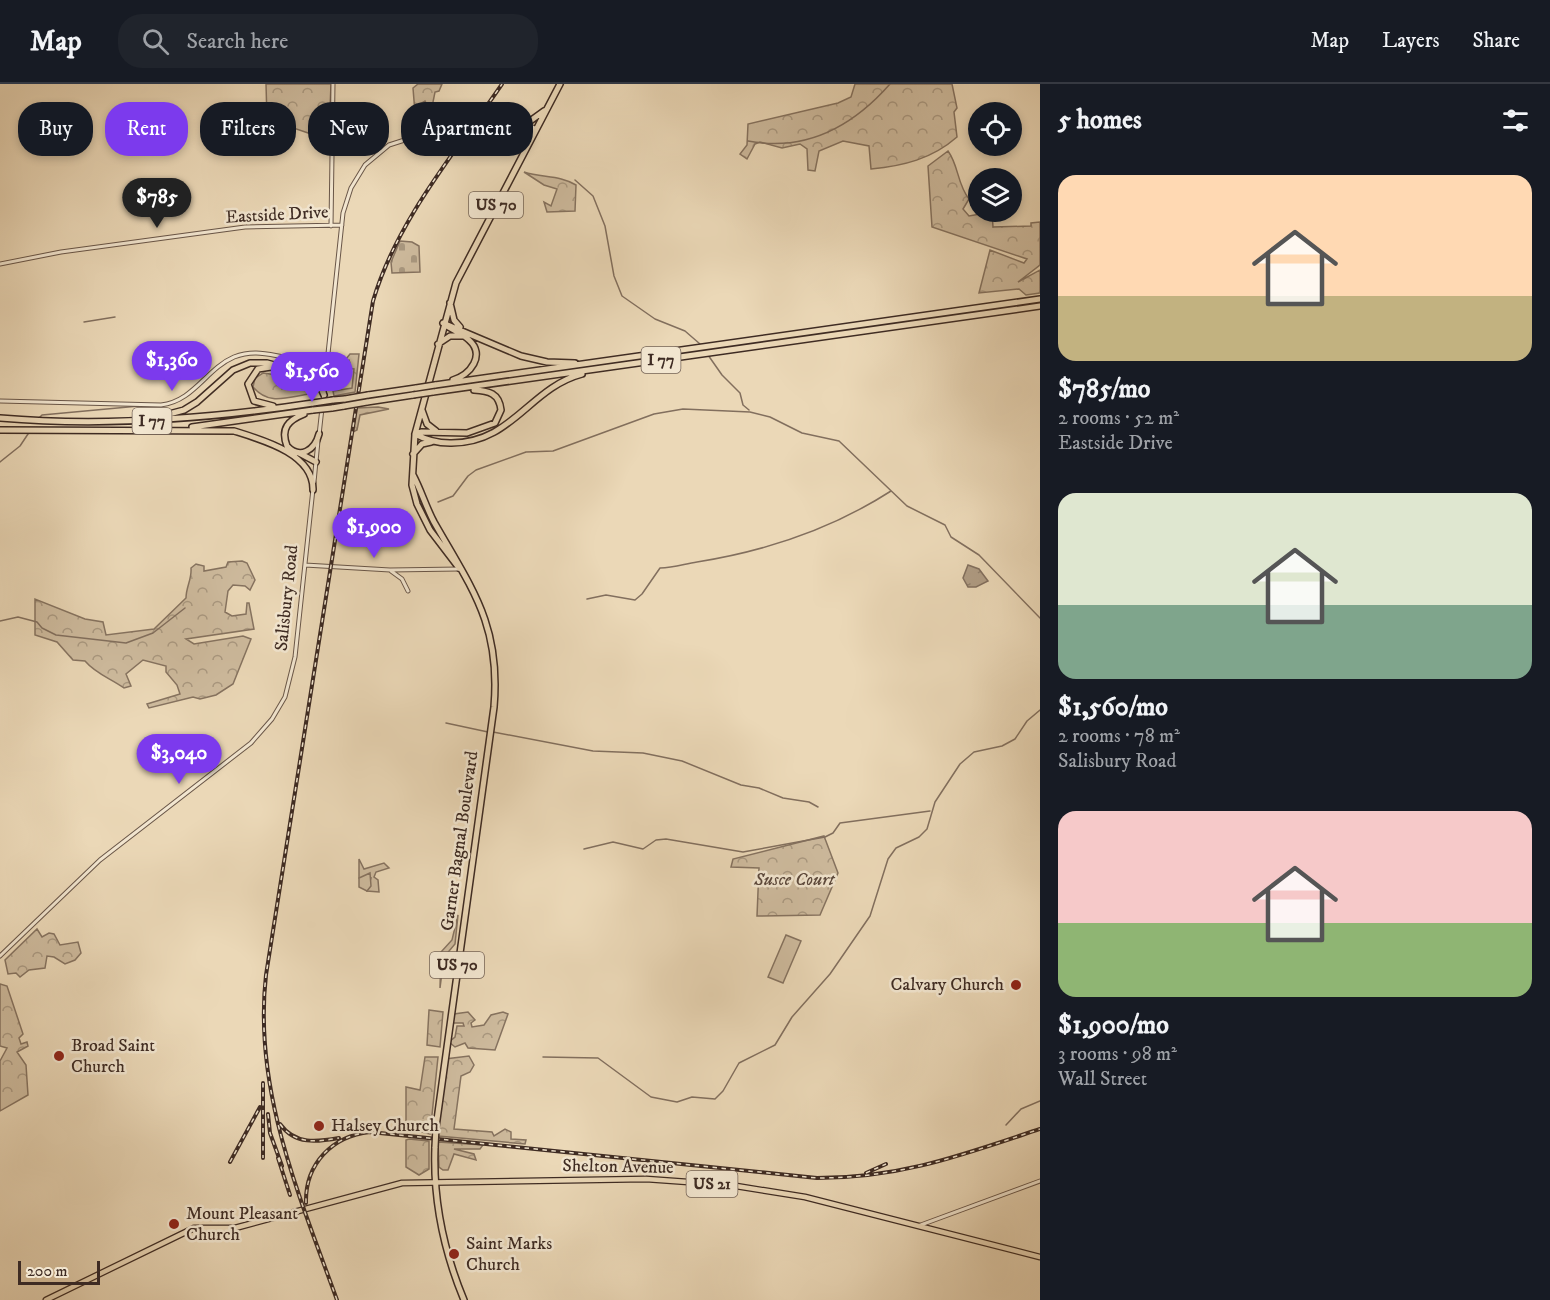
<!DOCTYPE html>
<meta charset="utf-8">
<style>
body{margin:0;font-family:"IM FELL DW Pica",serif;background:#20242c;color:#f1f3f6;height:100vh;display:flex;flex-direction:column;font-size:22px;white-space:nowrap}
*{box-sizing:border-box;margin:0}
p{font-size:20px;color:#9ea1a6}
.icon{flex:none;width:33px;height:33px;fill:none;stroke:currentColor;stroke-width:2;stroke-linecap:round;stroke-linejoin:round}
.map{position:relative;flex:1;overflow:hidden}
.sheet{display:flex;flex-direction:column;background:#171b24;width:510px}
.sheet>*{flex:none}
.top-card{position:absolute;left:18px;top:18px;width:570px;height:54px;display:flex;gap:12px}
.tools{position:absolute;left:968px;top:18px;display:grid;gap:12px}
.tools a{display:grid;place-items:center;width:54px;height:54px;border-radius:50%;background:#171b24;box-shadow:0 3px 9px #0003;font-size:30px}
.scale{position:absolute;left:18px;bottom:15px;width:82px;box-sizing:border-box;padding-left:6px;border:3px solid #3e2b23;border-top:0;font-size:16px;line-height:21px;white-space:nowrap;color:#3e2b23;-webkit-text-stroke:4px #f2e6d0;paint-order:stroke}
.price{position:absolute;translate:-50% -51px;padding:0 14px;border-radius:21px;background:#7c3aed;color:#fff;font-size:20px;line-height:39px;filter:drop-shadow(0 2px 3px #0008)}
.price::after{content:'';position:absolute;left:50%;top:36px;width:18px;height:14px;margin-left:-9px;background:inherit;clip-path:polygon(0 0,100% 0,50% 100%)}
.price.on{background:#222;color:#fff}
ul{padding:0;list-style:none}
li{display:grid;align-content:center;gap:12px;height:318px;padding:0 18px}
li span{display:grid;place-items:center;height:186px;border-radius:18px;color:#555}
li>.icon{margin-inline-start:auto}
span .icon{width:108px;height:108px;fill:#fffc;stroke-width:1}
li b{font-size:26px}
h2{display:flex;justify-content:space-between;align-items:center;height:72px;padding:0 18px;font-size:26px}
.pill{padding:0 21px;border-radius:24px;background:#171b24;box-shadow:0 3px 9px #0003;font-size:21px;line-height:54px}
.pill.on{background:#7c3aed;color:#fff}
header{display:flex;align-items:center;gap:36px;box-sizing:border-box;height:84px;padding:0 30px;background:#171b24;border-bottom:2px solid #363941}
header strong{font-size:28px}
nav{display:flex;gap:33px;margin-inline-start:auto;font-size:21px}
.search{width:420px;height:54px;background:#20242c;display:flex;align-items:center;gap:15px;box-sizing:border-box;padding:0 21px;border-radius:24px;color:#9ea1a6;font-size:22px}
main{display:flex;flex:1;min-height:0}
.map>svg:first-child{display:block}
.grass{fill:#cebb9e;stroke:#867360;stroke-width:1.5}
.forest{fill:url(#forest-crowns);stroke:#867360;stroke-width:1.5}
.cemetery{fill:url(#cemetery-stones);stroke:#867360;stroke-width:1.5}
.water{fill:url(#water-ripples);stroke:#826f5e;stroke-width:1.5}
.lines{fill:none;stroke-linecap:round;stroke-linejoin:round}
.stream{stroke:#826f5e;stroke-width:1.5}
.minor-casing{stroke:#695648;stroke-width:5}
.major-casing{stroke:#3e2b23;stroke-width:7}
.highway-casing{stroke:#3e2b23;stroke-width:8}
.minor{stroke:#f2e6d0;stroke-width:3}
.major{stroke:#ebd8b7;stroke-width:4.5}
.highway{stroke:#ebd8b7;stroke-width:5}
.rail-casing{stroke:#3e2b23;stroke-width:4}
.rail{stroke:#f2e6d0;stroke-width:1.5;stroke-dasharray:4.5;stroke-linecap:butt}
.highway-bridge-casing{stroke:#3e2b23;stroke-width:8;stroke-linecap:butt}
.highway-bridge{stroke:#ebd8b7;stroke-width:5}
.poi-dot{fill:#8f2418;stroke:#f2e6d0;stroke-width:2}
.labels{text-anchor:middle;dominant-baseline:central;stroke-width:5;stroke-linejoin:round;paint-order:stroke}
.shield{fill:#f2e6d0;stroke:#746357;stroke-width:1.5}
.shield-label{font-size:16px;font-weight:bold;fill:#3e2b23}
.street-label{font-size:18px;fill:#3e2b23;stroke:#f2e6d0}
.park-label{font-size:18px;font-style:italic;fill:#5b483c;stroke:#f2e6d0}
.poi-label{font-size:18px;fill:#3e2b23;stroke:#f2e6d0;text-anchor:start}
</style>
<header>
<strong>Map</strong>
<div class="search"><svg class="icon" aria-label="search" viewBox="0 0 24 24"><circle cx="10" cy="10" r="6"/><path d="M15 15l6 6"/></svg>Search here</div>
<nav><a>Map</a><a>Layers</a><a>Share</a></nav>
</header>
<main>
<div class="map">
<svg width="1040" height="1216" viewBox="0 0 1040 1216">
<defs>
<pattern id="forest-crowns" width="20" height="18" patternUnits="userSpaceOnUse" patternTransform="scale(1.5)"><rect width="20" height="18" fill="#cebb9e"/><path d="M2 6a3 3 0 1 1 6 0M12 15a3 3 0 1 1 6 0" fill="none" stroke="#a99880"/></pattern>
<pattern id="cemetery-stones" width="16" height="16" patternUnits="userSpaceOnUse" patternTransform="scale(1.5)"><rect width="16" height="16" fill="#cebb9e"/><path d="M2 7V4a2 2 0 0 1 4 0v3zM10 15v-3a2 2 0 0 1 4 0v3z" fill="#a99880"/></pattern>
<pattern id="water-ripples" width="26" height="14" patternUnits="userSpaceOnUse" patternTransform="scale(1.5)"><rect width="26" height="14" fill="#b09d85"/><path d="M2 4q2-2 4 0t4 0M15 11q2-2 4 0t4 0" fill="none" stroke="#91806c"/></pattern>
</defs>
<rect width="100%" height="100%" fill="#ebd8b7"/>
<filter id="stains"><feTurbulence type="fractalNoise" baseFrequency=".00333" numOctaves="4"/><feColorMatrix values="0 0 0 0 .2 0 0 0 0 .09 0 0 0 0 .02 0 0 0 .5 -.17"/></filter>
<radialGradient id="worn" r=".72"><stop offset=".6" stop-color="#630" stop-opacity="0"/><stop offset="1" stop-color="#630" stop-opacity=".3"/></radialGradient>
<path class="grass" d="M359,775L364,785L384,779L389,784L376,788L374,793L378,796L379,808L367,807L371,794H359Z
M786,851L801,857L783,899L768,893Z"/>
<path class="forest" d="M266,0H331L329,48L311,50L267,35Z
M418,0H442L439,7L435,8L432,23H428L425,17L417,22L418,29H415L413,4Z
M855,0H952L957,24L954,28L957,53C932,75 903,82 871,85L869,62L843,57L819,67L815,87L808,86L807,65L800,60L782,64L760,58L755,60L747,75L740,70L747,61L748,40L838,19L851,13Z
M948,67C959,82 957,100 969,115L963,125L969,132L992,128L993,143L1031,142V139L1040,138V181L1018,198L1040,186V209L1026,211L1019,205L979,209L990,166L1024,179L1027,175L932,143L928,82Z
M524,88C542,94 560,91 576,101L575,127L547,128L544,118L551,122L557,105L544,101Z
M350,270H359L355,308L334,312L333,307L352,304L354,285L345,284L350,279L349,276L342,280Z
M263,289C280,292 304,292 310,310C287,313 269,322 253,303L255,294Z
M378,323L389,325L360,331L357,346L353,348L357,324Z
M242,477L247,479L255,496L250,506L245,502L233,501L228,507L225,528L232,532L246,530L247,519H249L254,545L186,555L194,560L243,552L251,555L233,600L216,611L200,615L193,613L149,624L147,620L180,610L177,601L166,588V582L143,576L126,590L131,602L124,604C110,594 96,590 85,577L73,576L57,558L35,551V515L85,535L103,538L106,551L154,545L186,514C186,503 192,495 191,484L196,480L204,482V487L226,483L228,478Z
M824,752L838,789L820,831L757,832L759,784L731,783L733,775Z
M370,789L371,802L367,807L359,803V794Z
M458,831L455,860L444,873L440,904L441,868L452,856Z
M37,845L42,853L49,849L54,850L60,861L78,858L81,869L75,876L65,880L54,873L47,872L45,884L29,886L20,893L16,889L8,890L5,876Z
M0,900L7,902L23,950L19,954L21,960L27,958L28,962L17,968L26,981L28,1011L0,1027V977L7,964L0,962Z
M429,926L443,928L440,963L427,961Z
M468,928L475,936L471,939L472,943L484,941L491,931L503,928L508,930L495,966L468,964L465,959L455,963L449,958L455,953L457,942H464L463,939H453L454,930Z
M469,972L474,981L470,988L461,992L454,1045L492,1048L494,1052L505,1045L511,1048V1055L526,1056L525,1060L438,1052L445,975Z
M425,973H438L430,1050L406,1044V1003L420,1006Z
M409,1055L429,1057V1085L419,1091L406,1083V1056Z
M438,1058L483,1061L480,1065H454L474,1070L476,1076L454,1070L448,1086H443L439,1083Z"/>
<path class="cemetery" d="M400,157L412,158L419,162L420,188L392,189L391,178Z"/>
<path class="water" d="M968,481L979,485L988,497L976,503H968L963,494Z"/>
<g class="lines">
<path class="stream" d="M748,57C806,68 853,42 890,0
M575,96L593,112L605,142L614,192L622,212L655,235L685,247L700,260
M84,238L115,233
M708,271L722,291L740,309L743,321L749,326
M39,334L42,331L139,322
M0,378L20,362L30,347
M438,418L453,412L468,392L476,386L526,368L553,367L654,330L683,325L750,328L770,333L802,349L839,357L907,422L945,441L951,453L979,471L1040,534
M587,515L606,511L635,516L642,510L660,484C674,484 684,480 697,478C766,467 832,445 891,407
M0,537L18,533L37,538L42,544L56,551L126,559L153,549L185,524
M446,639L488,648
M493,648L593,667L643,669L682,677L741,701L759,704L783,714L809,718L818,723
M584,765L613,758L643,765L656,756L666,755L743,768L825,753L833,749L840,739L930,727
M543,973L598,974L651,1013L677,1018L692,1013L715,1015L723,1007L739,979L775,961L792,933L830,890L870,832L888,775L896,764L919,753L927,745L935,718L960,680L974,668L1002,662L1015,655L1027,637L1040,626
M1006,1041L1021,1025L1040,1017"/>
<defs>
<path id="minor" d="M509,47L526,40L535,44
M331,142L333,0
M0,180L61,168L245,143L342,141
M327,279L343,129L351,104L365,81L389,61L414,53L535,45
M0,317L161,321C194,317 206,285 234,273C255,265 269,271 290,274C302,276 315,275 327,275
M323,318L326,286
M319,351L322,324
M314,398L318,357
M305,481L390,486L459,485
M391,487L402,495L408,507
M0,872L100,776L251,659L272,635L285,613L295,573L313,405
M918,1142L1040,1097"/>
<path id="major" d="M46,1216L194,1144H235L402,1099L646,1095L730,1101L805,1113L1040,1173"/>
<path id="highway" d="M526,40L544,27
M450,219L454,236L460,243
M443,239L521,272L547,278L575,279
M444,240C452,246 462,249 469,256C486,271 470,291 453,296
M438,260L450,252H462
M271,283L258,285L248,300L254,317L273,322
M316,291L325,285L327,280
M313,294L319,300L324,311
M435,301L1040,215
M433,308L1040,222
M368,311L416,304
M333,316L345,315
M367,318L413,311
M332,324L344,322
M422,326L427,340L436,347
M304,330C289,336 280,344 287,362C300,376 315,366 319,350
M0,334C105,343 209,335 313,319
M154,334L184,326L197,318L233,286L250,279H267L325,295
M192,343L313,326
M0,346L234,347C263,356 314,370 313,406
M415,350C426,356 437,359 450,359C512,360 529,304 582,290
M415,350L421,348L467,349L495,339L501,326C499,309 489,307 474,306
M299,369L316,378
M413,370L422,360L431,358
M413,391C421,406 426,423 434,438C472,505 501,541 494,623L436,1043
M459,484L430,446L417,420L412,401L415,350L456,199L560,0
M435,1063C433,1115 444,1168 464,1216"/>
</defs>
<use href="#minor" class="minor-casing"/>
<use href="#major" class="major-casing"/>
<use href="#highway" class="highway-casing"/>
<use href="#minor" class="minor"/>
<use href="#major" class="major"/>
<use href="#highway" class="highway"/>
<defs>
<path id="rail" d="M263,999V1074
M268,1030L270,1049L282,1082
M280,1040C295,1061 317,1058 339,1054
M278,1074L290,1111
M230,1078L260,1023
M866,1089L886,1080
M306,1119C305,1080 332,1052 370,1048L817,1094C901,1094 962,1071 1040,1045
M337,1216C299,1111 253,1005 266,891L373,217C397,136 455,69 502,0"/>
</defs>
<use href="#rail" class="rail-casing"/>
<use href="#rail" class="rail"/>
<defs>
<path id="highway-bridge" d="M416,304L435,301
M413,311L433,308
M345,315L368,311
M313,319L333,316
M344,322L367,318
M313,326L332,324
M435,1063L436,1043"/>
</defs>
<use href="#highway-bridge" class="highway-bridge-casing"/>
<use href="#highway-bridge" class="highway-bridge"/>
</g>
<g class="poi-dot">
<circle cx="1016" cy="901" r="6"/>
<circle cx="59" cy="972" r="6"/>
<circle cx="319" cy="1042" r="6"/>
<circle cx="174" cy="1140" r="6"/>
<circle cx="454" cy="1170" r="6"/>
</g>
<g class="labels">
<g class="shield">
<rect x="469" y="108" width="54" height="26" rx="4.5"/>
<rect x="641.5" y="263" width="39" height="26" rx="4.5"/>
<rect x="132.5" y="324" width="39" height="26" rx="4.5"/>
<rect x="430" y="868" width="54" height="26" rx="4.5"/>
<rect x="686.5" y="1087" width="51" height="26" rx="4.5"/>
</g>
<g class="shield-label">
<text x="496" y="121">US 70</text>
<text x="661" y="276">I 77</text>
<text x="152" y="337">I 77</text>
<text x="457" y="881">US 70</text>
<text x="712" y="1100">US 21</text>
</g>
<g class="street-label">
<text transform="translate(277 131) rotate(-3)">Eastside Drive</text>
<text transform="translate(287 514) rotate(-84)">Salisbury Road</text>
<text transform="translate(460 757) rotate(-82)">Garner Bagnal Boulevard</text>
<text transform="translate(618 1083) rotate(1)">Shelton Avenue</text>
</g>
<g class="park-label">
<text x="794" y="796">Susce Court</text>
</g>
<g class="poi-label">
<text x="1004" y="901" text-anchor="end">Calvary Church</text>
<text x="71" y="962">Broad Saint<tspan x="71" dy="21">Church</tspan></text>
<text x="331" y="1042">Halsey Church</text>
<text x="186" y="1130">Mount Pleasant<tspan x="186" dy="21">Church</tspan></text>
<text x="466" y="1160">Saint Marks<tspan x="466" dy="21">Church</tspan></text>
</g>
</g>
<rect width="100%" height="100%" filter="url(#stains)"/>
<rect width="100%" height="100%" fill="url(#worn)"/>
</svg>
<div class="tools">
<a><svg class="icon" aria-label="locate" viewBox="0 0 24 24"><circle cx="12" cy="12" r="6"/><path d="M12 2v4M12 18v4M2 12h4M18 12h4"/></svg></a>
<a><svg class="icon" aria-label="layers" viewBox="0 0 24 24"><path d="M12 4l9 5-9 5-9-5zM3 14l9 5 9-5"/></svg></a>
</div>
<div class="scale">200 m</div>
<b class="price on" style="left:157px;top:145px">$785</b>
<b class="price" style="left:172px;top:308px">$1,360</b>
<b class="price" style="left:312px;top:319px">$1,560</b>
<b class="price" style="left:374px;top:475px">$1,900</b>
<b class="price" style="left:179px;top:701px">$3,040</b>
<div class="top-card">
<a class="pill">Buy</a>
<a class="pill on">Rent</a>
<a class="pill">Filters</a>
<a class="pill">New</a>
<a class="pill">Apartment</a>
</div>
</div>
<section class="sheet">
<h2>5 homes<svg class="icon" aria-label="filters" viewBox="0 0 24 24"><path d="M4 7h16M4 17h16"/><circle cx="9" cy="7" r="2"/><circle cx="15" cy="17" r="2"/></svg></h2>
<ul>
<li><span style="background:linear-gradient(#ffd9b3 65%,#c2b280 0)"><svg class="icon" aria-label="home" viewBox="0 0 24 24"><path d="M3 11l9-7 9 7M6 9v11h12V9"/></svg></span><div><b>$785/mo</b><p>2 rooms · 52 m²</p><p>Eastside Drive</p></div></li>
<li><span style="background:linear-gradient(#dfe7d0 60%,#7fa58c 0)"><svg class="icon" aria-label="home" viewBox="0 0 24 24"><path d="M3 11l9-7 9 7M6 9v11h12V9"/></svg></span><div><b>$1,560/mo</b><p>2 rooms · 78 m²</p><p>Salisbury Road</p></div></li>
<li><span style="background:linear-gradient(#f6c9c9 60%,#8fb573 0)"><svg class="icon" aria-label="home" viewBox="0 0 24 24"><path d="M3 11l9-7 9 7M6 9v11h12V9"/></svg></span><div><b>$1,900/mo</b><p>3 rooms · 98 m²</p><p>Wall Street</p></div></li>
</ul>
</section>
</main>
